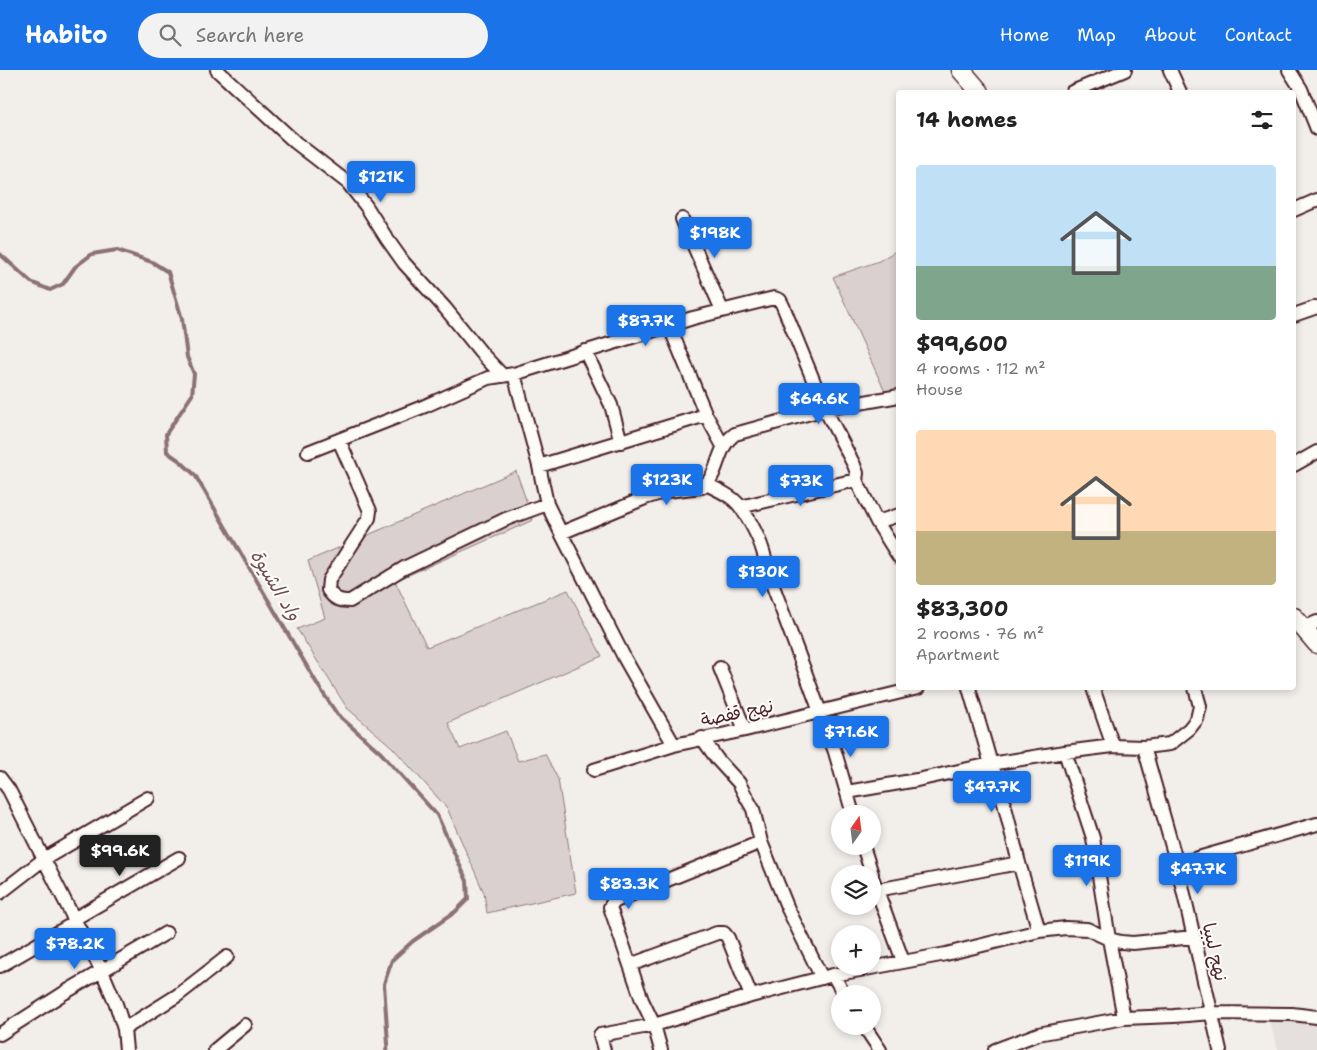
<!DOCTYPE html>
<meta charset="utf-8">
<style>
body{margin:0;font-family:"Shantell Sans","Playpen Sans Arabic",sans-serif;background:#f2f2f2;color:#222;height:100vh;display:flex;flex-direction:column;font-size:19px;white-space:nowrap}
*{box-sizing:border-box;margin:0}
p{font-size:16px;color:#767676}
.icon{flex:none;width:28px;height:28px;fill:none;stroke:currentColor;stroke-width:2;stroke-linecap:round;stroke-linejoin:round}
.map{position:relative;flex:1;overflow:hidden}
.sheet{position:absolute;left:896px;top:20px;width:400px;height:600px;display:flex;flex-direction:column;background:#fff;border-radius:5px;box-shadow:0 2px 8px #0003}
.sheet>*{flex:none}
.needle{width:32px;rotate:14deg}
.tools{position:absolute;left:831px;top:735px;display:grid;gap:10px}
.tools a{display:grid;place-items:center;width:50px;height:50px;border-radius:50%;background:#fff;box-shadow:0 2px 8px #0003;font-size:25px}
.price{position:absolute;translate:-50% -42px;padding:0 11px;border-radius:5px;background:#1a73e8;color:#fff;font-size:16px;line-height:32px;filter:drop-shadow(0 1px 2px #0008)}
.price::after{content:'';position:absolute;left:50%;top:30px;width:15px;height:11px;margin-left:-8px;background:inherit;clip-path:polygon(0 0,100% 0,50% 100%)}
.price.current{background:#222;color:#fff}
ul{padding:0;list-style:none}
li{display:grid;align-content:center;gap:10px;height:265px;padding:0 20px}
li span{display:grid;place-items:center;height:155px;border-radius:5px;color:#555}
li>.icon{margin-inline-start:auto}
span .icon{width:90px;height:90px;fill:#fffc;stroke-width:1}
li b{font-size:21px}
h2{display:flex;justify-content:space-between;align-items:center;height:60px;padding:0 20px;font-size:21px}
header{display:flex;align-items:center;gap:30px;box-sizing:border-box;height:70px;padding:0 25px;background:#1a73e8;color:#fff}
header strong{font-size:24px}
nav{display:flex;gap:28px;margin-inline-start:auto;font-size:18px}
.search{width:350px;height:45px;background:#f2f2f2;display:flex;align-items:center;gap:12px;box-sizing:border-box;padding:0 18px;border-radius:28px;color:#767676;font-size:19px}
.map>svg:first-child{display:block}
.built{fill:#e5dfdd}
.green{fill:#d9d0cf;stroke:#92787d}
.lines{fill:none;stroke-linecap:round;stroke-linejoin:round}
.stream{stroke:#8b6f75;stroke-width:4}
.minor-casing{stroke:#4a1f2b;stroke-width:16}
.secondary-casing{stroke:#4a1f2b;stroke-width:21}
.minor{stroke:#fdfcf7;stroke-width:12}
.secondary{stroke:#fdfcf7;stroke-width:18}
.labels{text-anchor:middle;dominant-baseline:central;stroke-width:4;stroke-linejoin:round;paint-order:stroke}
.street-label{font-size:18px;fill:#4a1f2b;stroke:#fdfcf7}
.water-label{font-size:19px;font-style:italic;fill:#704e56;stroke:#fdfcf7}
</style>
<header>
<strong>Habito</strong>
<div class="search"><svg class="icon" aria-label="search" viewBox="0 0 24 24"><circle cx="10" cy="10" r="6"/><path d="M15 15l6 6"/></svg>Search here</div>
<nav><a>Home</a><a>Map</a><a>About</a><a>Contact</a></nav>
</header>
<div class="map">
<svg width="1317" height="980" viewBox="0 0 1317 980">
<rect width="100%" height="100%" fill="#f2efeb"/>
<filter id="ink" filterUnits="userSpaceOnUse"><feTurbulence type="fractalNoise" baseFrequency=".02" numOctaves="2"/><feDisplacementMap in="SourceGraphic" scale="10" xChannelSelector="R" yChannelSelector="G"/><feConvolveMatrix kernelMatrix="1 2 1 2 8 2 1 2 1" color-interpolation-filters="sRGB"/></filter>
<g filter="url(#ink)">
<path class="built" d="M1268,947L1317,955V980H1278Z"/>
<path class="green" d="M899,179V322L886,324L833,207L879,191Z
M516,401L533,450L395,511L427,577L568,520L602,586L448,653L460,679L506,661L518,691L545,684L558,709L576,823L487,843L484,823L447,738L392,677L347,638L297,559L325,548L308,491Z"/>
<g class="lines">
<path class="stream" d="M0,184L31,212L50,220L63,214L75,197L92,184L117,180L152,192L168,202L182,249L187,287L194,304L192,325L166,364L167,382L180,391L195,405L319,617L337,644L380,682L437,745L467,811L468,829L455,842L413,871L392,890L384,914L388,974L386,980"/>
<defs>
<path id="minor" d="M217,0L295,72L348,113L366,136L387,169L404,193L445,238L484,286L503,306
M1170,0L1180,22
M1289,0L1301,19L1317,59
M1072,22L1125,0
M1294,140L1317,130
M682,149L722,240
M1294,245L1317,237
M669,255L706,345L723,376
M585,281L611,335L621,372
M514,304L539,396L547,434L561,463L625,589L674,675
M339,370L370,441L369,448L329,510L328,520C334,529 339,531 350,531L404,498L506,449L547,434
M308,382L425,336L488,308L514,304L693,248L774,228L780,230L783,236L825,339L854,395L857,403L856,410L877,452L899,487
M1294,395L1317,382
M539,396L706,345
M706,414C716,419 726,423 734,430C744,438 759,467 763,481C765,487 766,494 767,500L835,682L853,744
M740,437L856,410
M877,452L899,445
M561,463L645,428L667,421L702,417C720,406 715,378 735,364L825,339L899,326
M1303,558L1317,552
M720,598L745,660
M969,618L991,694L1000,717L1019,793L1039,861
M1093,618L1113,676
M702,668L717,689L739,713L745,725L753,739L761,772L788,839L822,908
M1144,677L1177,794L1220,980
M1065,682L1093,768L1109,869L1124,948
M594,700L674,675L745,660L918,618
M0,708L9,720L74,849L102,901L116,934L124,959L126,980
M847,722L917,710L991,694L1065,682L1113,676L1144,677L1170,674L1189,659L1197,649L1200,636L1195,618
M863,776L872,804
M1177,794L1317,754
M872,807L903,891
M877,820L1019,793
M0,823L44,789L148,728
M74,849L179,788
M630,895L717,863H724L728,868L751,926
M0,896L76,852
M833,905L844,924
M864,956L880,980
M124,959L178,925L227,887
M0,964L64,923L166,863
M215,980L245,955
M604,980L600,965L654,955L751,926L833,905L946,884L1039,861L1066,858L1087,859L1109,869L1121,872L1133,873L1194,867
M661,980L654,955L642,930L610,837L613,832L761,772
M995,980L1038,964L1124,948L1174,946L1212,943L1292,944L1317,947"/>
<path id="secondary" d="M961,0L980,22
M1294,547L1317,574"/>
</defs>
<use href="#minor" class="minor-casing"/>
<use href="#secondary" class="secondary-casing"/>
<use href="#minor" class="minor"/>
<use href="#secondary" class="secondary"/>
</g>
</g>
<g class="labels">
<g class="street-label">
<text transform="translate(737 643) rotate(-12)">نهج قفصة</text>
<text transform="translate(1215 882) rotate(77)">نهج ليبيا</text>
</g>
<g class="water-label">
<text transform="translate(276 515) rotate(59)">واد الشيوة</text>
</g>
</g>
</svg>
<div class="tools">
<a><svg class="needle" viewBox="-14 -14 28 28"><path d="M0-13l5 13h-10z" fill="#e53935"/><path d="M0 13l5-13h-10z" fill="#767676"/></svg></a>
<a><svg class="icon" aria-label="layers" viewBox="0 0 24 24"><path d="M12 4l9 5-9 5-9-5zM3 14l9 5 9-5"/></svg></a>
<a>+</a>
<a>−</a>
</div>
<b class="price" style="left:381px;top:133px">$121K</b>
<b class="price" style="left:715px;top:189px">$198K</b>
<b class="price" style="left:646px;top:277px">$87.7K</b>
<b class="price" style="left:819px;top:355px">$64.6K</b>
<b class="price" style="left:667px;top:436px">$123K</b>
<b class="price" style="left:801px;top:437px">$73K</b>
<b class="price" style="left:763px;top:528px">$130K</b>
<b class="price" style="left:851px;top:688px">$71.6K</b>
<b class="price" style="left:992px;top:743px">$47.7K</b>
<b class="price current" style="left:120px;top:807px">$99.6K</b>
<b class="price" style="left:1087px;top:817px">$119K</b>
<b class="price" style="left:1198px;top:825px">$47.7K</b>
<b class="price" style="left:629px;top:840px">$83.3K</b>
<b class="price" style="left:75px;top:900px">$78.2K</b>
<section class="sheet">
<h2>14 homes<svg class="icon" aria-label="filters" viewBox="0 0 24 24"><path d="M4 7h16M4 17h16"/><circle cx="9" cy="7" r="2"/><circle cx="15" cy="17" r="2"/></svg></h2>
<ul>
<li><span style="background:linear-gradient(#bfe0f5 65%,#7fa58c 0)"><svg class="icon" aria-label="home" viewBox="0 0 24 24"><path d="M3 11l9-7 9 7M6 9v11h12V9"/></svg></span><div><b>$99,600</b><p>4 rooms · 112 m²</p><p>House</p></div></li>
<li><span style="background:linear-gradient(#ffd9b3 65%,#c2b280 0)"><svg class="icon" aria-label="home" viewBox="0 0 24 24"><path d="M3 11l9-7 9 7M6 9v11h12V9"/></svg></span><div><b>$83,300</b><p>2 rooms · 76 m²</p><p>Apartment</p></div></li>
</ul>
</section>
</div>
